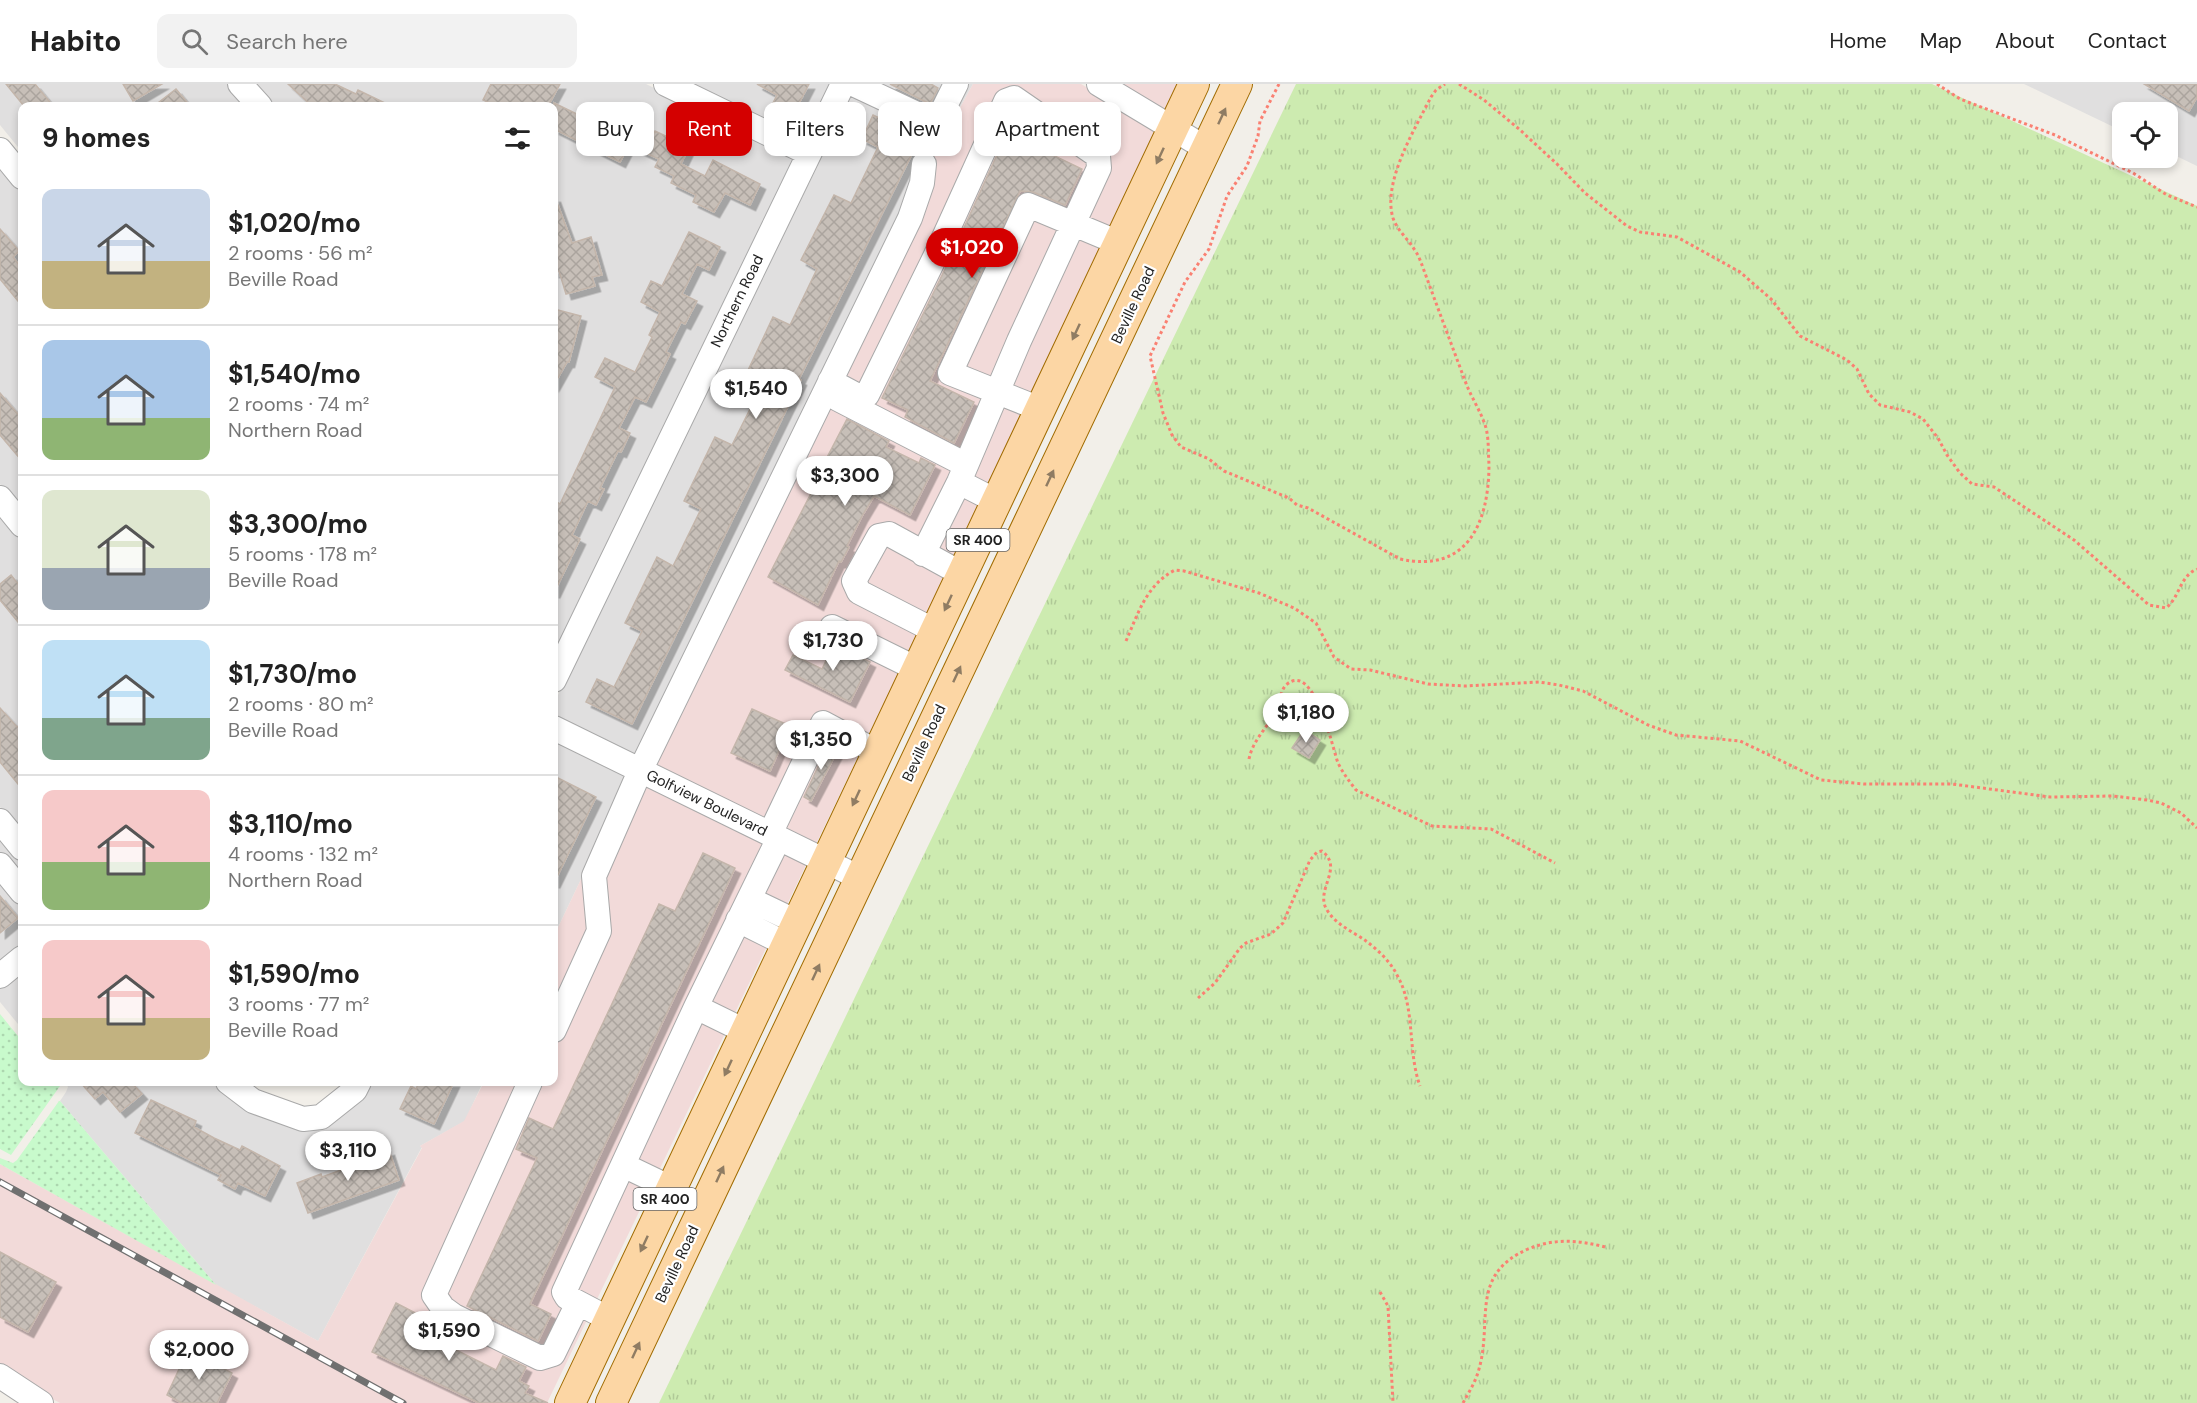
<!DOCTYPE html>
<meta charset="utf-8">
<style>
body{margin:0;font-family:"DM Sans",sans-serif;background:#f2f2f2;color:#222;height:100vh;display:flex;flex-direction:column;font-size:22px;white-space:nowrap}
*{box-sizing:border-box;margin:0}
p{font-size:20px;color:#767676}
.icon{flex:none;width:33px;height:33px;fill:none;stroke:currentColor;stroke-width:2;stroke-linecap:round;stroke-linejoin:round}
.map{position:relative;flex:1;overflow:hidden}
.drawer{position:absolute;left:18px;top:18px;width:540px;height:984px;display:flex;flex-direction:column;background:#fff;border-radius:12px;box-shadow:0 3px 9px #0003}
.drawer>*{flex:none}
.guide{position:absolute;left:576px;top:18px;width:570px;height:54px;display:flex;gap:12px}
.tools{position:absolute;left:2112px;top:18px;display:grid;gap:12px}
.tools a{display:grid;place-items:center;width:66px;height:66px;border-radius:12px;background:#fff;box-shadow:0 3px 9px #0003;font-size:30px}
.price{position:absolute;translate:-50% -51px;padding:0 14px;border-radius:21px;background:#fff;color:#222;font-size:20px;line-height:39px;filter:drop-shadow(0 2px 3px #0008)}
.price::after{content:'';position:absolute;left:50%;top:36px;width:18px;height:14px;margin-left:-9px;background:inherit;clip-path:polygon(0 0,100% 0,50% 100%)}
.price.current{background:#d40000;color:#fff}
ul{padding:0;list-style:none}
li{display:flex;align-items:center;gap:18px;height:150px;padding:0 24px}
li+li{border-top:2px solid #e0e0e0}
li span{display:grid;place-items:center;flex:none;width:168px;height:120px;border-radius:12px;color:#555}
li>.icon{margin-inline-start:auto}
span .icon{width:72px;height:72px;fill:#fffc;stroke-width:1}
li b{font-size:26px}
h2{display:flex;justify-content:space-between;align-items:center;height:72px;padding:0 24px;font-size:26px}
.tag{padding:0 21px;border-radius:12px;background:#fff;box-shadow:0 3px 9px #0003;font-size:21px;line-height:54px}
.tag.current{background:#d40000;color:#fff}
header{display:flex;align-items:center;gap:36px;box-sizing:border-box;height:84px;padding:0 30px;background:#fff;border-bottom:2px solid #e0e0e0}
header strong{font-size:28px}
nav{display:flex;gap:33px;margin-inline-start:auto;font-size:21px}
.search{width:420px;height:54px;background:#f2f2f2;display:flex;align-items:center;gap:15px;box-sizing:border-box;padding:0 21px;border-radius:12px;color:#767676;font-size:22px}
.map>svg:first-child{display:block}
.residential{fill:#e0dfdf}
.commercial{fill:#f2dad9}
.grass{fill:url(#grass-tufts)}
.park{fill:url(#park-dots)}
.building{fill:url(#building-cross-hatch);stroke:#c4b6ab;stroke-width:1.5;filter:url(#shadow)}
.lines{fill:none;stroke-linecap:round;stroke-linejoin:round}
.minor-casing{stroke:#a9a9a9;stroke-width:26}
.major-casing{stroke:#a06b00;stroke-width:32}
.path{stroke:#fa8072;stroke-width:3;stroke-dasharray:3 3;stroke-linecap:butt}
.minor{stroke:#fff;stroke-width:24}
.major{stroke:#fcd6a4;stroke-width:30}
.rail-casing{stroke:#707070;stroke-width:7}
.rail{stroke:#fff;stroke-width:4.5;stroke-dasharray:14;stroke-linecap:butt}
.oneway{fill:#8f7c63}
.labels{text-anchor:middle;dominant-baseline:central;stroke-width:4.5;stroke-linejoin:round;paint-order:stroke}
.shield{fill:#fff;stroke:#646464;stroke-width:1.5}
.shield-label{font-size:14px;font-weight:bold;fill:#222}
.street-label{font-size:15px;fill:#222;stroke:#fff}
</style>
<header>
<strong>Habito</strong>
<div class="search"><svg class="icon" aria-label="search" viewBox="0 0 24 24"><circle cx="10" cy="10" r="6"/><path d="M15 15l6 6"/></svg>Search here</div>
<nav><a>Home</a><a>Map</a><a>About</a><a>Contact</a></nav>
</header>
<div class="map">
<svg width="2197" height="1319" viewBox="0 0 2197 1319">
<defs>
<pattern id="grass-tufts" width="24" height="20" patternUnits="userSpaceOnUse" patternTransform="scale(1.5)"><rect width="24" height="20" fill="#cdebb0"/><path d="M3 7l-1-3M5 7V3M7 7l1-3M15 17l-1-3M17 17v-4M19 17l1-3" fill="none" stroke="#b0c997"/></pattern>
<pattern id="park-dots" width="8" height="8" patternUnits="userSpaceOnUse" patternTransform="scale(1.5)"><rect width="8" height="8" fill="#c8facc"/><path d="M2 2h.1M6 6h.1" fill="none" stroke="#acd6af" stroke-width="1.8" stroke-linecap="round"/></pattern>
<pattern id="building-cross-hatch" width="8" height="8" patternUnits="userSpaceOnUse" patternTransform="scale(1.5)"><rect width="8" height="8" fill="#c7bfb8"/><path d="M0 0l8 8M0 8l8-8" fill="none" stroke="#aba49e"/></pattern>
<filter id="shadow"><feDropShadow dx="5.5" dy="5.5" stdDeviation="0" flood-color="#0004"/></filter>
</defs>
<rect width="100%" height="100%" fill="#f2efe9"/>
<path class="residential" d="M0,0H228L248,22H22V68L0,41Z
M252,0H646L798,74L554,574V22H272Z
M688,0H832L806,57Z
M854,0H973L933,73L638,676L554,634V619L817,83Z
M2024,0H2197V82L2168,68V28H2122V47Z
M0,69L22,97V427L0,400Z
M0,428L22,455V750L0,723Z
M554,655L630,692L554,852Z
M0,751L22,778V945L0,918Z
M65,998H214L251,1026L318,1043L321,1046L326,1042L332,1041V1037L370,998H483L465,1037L420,1062L422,1063L318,1257L216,1201L60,1017L66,1008L68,1003Z"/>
<path class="commercial" d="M973,0H1081L1160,47L815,762L638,676L933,73Z
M1116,0H1182L1168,31Z
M630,692L807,779L547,1319H60L32,1304L0,1281V1080L318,1257L422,1064L420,1062L464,1037L484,998H554V852Z"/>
<path class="grass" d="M1296,0H1932L2197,122V1319H659Z"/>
<path class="park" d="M0,930L22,957V998H55L60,1002L11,1071L0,1065Z
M59,1017H60L216,1201L0,1080V1074L13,1079L17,1076Z"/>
<path class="building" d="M6,0H35L53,22H24Z
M123,0H162L133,17Z
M288,0H335L356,10L358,6L391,22H312Z
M491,0H560L548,22H496L483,16Z
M757,0H809L794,29L773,19L777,11Z
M890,0H931L938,4L930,20Z
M2144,0H2197V13L2189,27Z
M176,5L190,22H154Z
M554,19L587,35L591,27L618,41L619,38L651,54L655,47L689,63L681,80L705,92L713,76L760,100L750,121L725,109L714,128L693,118L696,111L671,99L674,92L655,83L659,75L629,61L620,78L554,45Z
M873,31L920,54L799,295L801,296L632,640L586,618L597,595L614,603L642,547L625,539L657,473L673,482L701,425L684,417L715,353L732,361L760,305L743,297L773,233L790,241L817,185L801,176L834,111L851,119L878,63L862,55Z
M1010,42L1042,57L1038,64L1082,85L1065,121L1033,108L1020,107L930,297L974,318L954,359L905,333L908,326L882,314L949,177Z
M554,113H555L572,159L591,153L602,191L592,193L595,202L566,210L559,187L554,188Z
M0,145L19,167L13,173L22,185V222L0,195Z
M689,148L720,163L709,186L697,180L682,210L697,217L685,240L681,238L666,268L670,270L646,318L635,313L619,344L630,349L621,368L618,367L600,404L604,405L596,421L588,417L572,451L580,455L554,509V416L560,420L615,303L595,293L605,274L635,288L652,253L649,251L660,228L641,218L651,197L662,202Z
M554,225L581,232L569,278H567L554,301Z
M0,309L22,335V377L0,351Z
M847,335L889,357L886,363L919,379L921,374L935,381L910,431L874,412L862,432L847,462L849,463L841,478L839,477L818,521L768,493L823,386L821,385Z
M11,491L22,505V543L0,516V500Z
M834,560L870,578L850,618L785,586L793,571L822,585Z
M0,624L17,643L22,639V705L0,678Z
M752,625L790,642L770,687L731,669Z
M1304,646L1320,656L1309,674L1292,664Z
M829,659L839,664L811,717L804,713Z
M554,692L596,713L554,799Z
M703,769L735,784L530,1220L551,1230L538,1257L467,1222L537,1074L516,1065L529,1034L553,1045L659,820L675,827Z
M0,812L18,834L0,849Z
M80,998H131L142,1010L120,1028L103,1008L95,1015Z
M419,998H454L434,1040L400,1025L411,1002L416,1005Z
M151,1016L196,1037L194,1043L214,1054L240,1066L242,1062L280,1082L265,1112L238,1099L235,1105L218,1096L221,1091L135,1049Z
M389,1066L399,1096L308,1129L297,1099L321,1090L322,1093L344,1085Z
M0,1168L56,1198L28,1248L0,1233Z
M396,1219L431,1237L424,1250L496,1286L503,1272L526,1283L519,1297L529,1302L525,1309L548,1319H479L372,1268Z
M188,1266L232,1289L217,1319H182L167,1311Z"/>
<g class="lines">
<defs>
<path id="minor" d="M240,0L260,22
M666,0L808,69
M853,0L932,37L939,34L956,0
M1099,0L1207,65
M0,66L22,93
M830,297L862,314L867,311L936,171L1006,17L1014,14L1098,72L1099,84L1019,257L959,398L923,470
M838,315L966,381
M1040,325L950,289L1028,121L1119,159
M959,398L996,417
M0,414L22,441
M832,543L917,585
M935,547L859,508L854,497L879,452L889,450L962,490
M554,596L843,0
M554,644L860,794
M0,737L22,764
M770,750L823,639L877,668
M0,781L22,808
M749,815L797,838
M738,836L786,860
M0,892L22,874
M696,923L745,947
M554,946L599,847L594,792L640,687L910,134L922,99L924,80
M228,998L253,1017L303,1035L321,1033L355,1006L359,998
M530,998L434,1211L443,1224L454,1232L540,1274L553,1270L578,1219
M623,1081L671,1104
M609,1235L567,1213L564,1208L696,923L779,754
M0,1292L41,1319"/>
<path id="major" d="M570,1319L1194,0
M611,1319L1237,0"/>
</defs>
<use href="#minor" class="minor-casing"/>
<use href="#major" class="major-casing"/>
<path class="path" d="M1279,0L1260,37L1258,52L1247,82L1227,112L1209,165L1185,198L1150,272L1163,329L1172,351L1181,363L1209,375L1224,387L1289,414L1297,421L1308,424L1400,475C1468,490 1489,438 1489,380C1488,368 1489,356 1486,344C1482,330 1473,316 1467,302C1452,262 1437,222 1422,181C1420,176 1418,170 1414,165C1408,155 1397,146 1393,134C1382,98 1415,45 1431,13L1436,6L1445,0
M1459,0L1484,16L1519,45L1557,80L1585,109L1627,142L1640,148L1677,153L1740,188L1771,215L1800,252L1847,276L1857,285L1869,310L1880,321L1910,328L1923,335L1938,354L1947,371L1960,389L1972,400L1994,403L2074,456L2149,521L2166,524C2180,513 2179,493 2197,485
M1937,0L1960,15L2055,51L2133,89L2167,111L2197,123
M1126,557C1138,530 1146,501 1175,486L1184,487L1259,509L1294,524L1316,539L1334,573L1351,585L1370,586L1428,600L1465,602L1539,598L1559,601L1583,607L1648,641L1676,651L1740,657L1821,696L1864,700H1952L2050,713L2113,712L2147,716L2161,719L2181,729L2197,744
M1249,675C1253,655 1268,644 1276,626C1280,619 1280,607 1286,601C1314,575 1333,666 1338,679C1343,689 1349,697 1356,706L1432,742L1491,745L1555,779
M1198,914L1215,899L1240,864L1246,859L1271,850L1283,839L1310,776L1317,768L1322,767C1343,783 1318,803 1325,822C1332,839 1352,847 1366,857C1378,866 1390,877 1397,891C1416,924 1407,966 1420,1002
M1380,1208L1388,1222L1393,1319
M1463,1319C1469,1308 1476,1297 1479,1285C1493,1236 1469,1191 1528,1165C1555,1154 1578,1156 1605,1163"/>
<use href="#minor" class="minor"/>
<use href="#major" class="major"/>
<defs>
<path id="rail" d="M0,1098L403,1319"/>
</defs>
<use href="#rail" class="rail-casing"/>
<use href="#rail" class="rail"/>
</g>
<defs><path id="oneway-solid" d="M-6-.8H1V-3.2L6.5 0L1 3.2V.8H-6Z" transform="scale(1.5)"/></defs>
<g class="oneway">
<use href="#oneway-solid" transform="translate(1222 32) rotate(-65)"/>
<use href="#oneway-solid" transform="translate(1160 72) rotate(115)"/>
<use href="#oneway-solid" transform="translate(1076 248) rotate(115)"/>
<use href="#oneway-solid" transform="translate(1050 394) rotate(-65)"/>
<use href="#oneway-solid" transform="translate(948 519) rotate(115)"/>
<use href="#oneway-solid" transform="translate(957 590) rotate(-65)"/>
<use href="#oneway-solid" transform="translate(856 714) rotate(115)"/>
<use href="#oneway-solid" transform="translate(816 888) rotate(-65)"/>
<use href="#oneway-solid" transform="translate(728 984) rotate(115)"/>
<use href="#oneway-solid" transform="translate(720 1090) rotate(-65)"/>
<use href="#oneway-solid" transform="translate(644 1160) rotate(115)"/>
<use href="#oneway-solid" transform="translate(636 1266) rotate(-65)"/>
</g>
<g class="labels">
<g class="shield">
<rect x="946.5" y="445" width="63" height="22" rx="4.5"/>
<rect x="633.5" y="1104" width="63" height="22" rx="4.5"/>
</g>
<g class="shield-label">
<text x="978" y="456">SR 400</text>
<text x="665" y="1115">SR 400</text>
</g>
<g class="street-label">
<text transform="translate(737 217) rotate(-64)">Northern Road</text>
<text transform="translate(1133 221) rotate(-65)">Beville Road</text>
<text transform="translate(924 659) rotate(-65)">Beville Road</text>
<text transform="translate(707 719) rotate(26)">Golfview Boulevard</text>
<text transform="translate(677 1180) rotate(-65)">Beville Road</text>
</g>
</g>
</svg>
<div class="tools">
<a><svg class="icon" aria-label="locate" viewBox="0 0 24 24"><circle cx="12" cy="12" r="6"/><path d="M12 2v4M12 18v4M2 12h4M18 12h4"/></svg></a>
</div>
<b class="price current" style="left:972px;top:195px">$1,020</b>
<b class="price" style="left:756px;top:336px">$1,540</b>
<b class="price" style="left:845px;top:423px">$3,300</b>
<b class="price" style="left:833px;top:588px">$1,730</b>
<b class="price" style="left:1306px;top:660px">$1,180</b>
<b class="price" style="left:821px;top:687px">$1,350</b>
<b class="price" style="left:348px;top:1098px">$3,110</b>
<b class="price" style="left:449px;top:1278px">$1,590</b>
<b class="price" style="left:199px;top:1297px">$2,000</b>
<div class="guide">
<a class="tag">Buy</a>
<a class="tag current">Rent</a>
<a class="tag">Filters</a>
<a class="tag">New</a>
<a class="tag">Apartment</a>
</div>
<section class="drawer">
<h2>9 homes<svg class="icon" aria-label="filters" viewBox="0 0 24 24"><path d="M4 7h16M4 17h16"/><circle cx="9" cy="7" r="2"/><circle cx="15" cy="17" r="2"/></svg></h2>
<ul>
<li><span style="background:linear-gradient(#c9d6e8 60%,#c2b280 0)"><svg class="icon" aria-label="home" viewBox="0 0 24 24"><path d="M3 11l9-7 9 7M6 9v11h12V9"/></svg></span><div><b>$1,020/mo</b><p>2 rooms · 56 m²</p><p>Beville Road</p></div></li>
<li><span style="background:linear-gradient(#a9c7e8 65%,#8fb573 0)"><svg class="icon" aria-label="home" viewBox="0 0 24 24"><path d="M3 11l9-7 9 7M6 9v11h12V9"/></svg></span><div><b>$1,540/mo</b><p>2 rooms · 74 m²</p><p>Northern Road</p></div></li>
<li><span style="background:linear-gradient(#dfe7d0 65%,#9aa5b1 0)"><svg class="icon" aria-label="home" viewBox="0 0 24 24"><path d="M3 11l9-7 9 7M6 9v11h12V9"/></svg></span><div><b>$3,300/mo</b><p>5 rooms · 178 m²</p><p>Beville Road</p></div></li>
<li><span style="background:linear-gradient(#bfe0f5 65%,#7fa58c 0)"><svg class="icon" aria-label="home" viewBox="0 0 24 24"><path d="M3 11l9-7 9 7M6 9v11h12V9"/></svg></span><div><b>$1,730/mo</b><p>2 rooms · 80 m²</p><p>Beville Road</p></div></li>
<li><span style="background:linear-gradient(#f6c9c9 60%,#8fb573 0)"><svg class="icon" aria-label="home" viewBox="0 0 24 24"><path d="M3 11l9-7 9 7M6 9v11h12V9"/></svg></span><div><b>$3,110/mo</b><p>4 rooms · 132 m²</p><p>Northern Road</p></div></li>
<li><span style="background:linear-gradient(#f6c9c9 65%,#c2b280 0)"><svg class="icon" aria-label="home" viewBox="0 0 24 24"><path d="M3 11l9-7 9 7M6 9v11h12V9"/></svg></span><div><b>$1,590/mo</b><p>3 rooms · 77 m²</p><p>Beville Road</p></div></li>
</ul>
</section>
</div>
